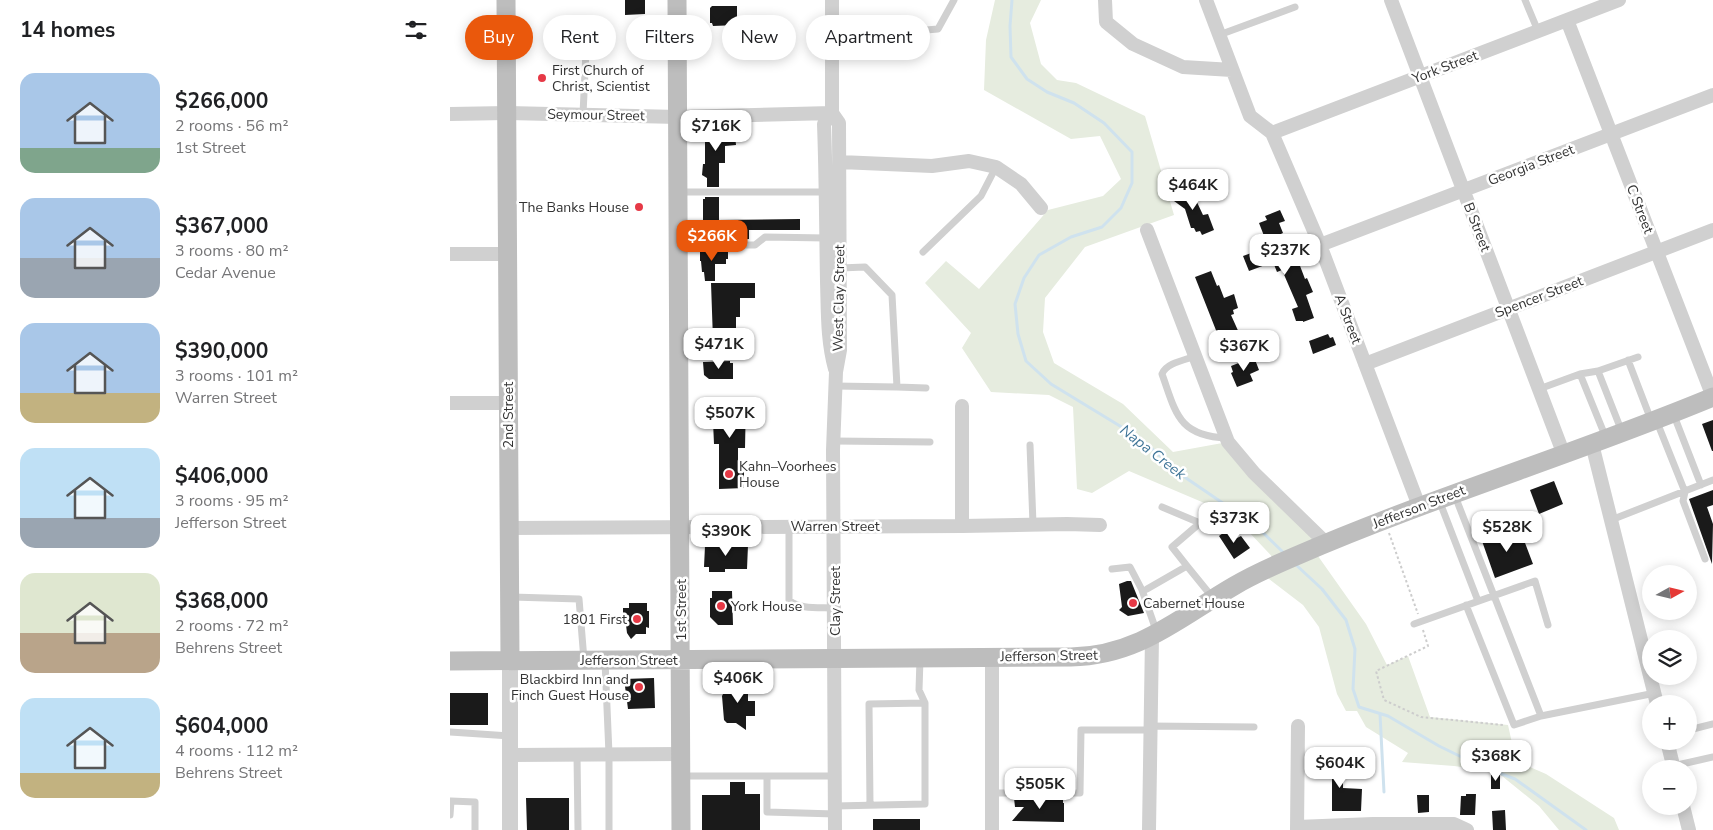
<!DOCTYPE html>
<meta charset="utf-8">
<style>
body{margin:0;font-family:"Nunito Sans",sans-serif;background:#f2f2f2;color:#202124;height:100vh;display:flex;flex-direction:column;font-size:19px;white-space:nowrap}
*{box-sizing:border-box;margin:0}
p{font-size:16px;color:#757577}
.icon{flex:none;width:28px;height:28px;fill:none;stroke:currentColor;stroke-width:2;stroke-linecap:round;stroke-linejoin:round}
.map{position:relative;flex:1;overflow:hidden}
.drawer{display:flex;flex-direction:column;background:#fff;width:450px}
.drawer>*{flex:none}
.top-card{position:absolute;left:15px;top:15px;width:475px;height:45px;display:flex;gap:10px}
.needle{width:32px;rotate:82deg}
.fabs{position:absolute;left:1192px;top:565px;display:grid;gap:10px}
.fabs a{display:grid;place-items:center;width:55px;height:55px;border-radius:50%;background:#fff;box-shadow:0 2px 12px #0003;font-size:25px}
.price{position:absolute;translate:-50% -42px;padding:0 11px;border-radius:10px;background:#fff;color:#222;font-size:16px;line-height:32px;filter:drop-shadow(0 1px 2px #0008)}
.price::after{content:'';position:absolute;left:50%;top:30px;width:15px;height:11px;margin-left:-8px;background:inherit;clip-path:polygon(0 0,100% 0,50% 100%)}
.price.selected{background:#ea580c;color:#fff}
ul{padding:0;list-style:none}
li{display:flex;align-items:center;gap:15px;height:125px;padding:0 20px}
li span{display:grid;place-items:center;flex:none;width:140px;height:100px;border-radius:15px;color:#555}
li>.icon{margin-inline-start:auto}
span .icon{width:60px;height:60px;fill:#fffc;stroke-width:1}
li b{font-size:21px}
h2{display:flex;justify-content:space-between;align-items:center;height:60px;padding:0 20px;font-size:21px}
.chip{padding:0 18px;border-radius:22px;background:#fff;box-shadow:0 2px 12px #0003;font-size:18px;line-height:45px}
.chip.selected{background:#ea580c;color:#fff}
main{display:flex;flex:1;min-height:0}
.map>svg:first-child{display:block}
.green{fill:#e6ecdf}
.lines{fill:none;stroke-linecap:round;stroke-linejoin:round}
.stream{stroke:#cfe2ee;stroke-width:3}
.building{fill:#1a1a1a}
.path{stroke:#cdcdcd;stroke-width:2;stroke-dasharray:2.5 2.5;stroke-linecap:butt}
.service{stroke:#d0d0d0;stroke-width:7}
.minor{stroke:#d0d0d0;stroke-width:14}
.tertiary{stroke:#d0d0d0;stroke-width:16}
.secondary{stroke:#bdbdbd;stroke-width:19}
.poi-dot{fill:#e63946;stroke:#fff;stroke-width:2}
.labels{text-anchor:middle;dominant-baseline:central;stroke-width:5;stroke-linejoin:round;paint-order:stroke}
.street-label{font-size:14px;fill:#333;stroke:#fff}
.poi-label{font-size:14px;fill:#333;stroke:#fff;text-anchor:start}
.water-label{font-size:15px;font-style:italic;fill:#3f7597;stroke:#fff}
</style>
<main>
<section class="drawer">
<h2>14 homes<svg class="icon" aria-label="filters" viewBox="0 0 24 24"><path d="M4 7h16M4 17h16"/><circle cx="9" cy="7" r="2"/><circle cx="15" cy="17" r="2"/></svg></h2>
<ul>
<li><span style="background:linear-gradient(#a9c7e8 75%,#7fa58c 0)"><svg class="icon" aria-label="home" viewBox="0 0 24 24"><path d="M3 11l9-7 9 7M6 9v11h12V9"/></svg></span><div><b>$266,000</b><p>2 rooms · 56 m²</p><p>1st Street</p></div></li>
<li><span style="background:linear-gradient(#a9c7e8 60%,#9aa5b1 0)"><svg class="icon" aria-label="home" viewBox="0 0 24 24"><path d="M3 11l9-7 9 7M6 9v11h12V9"/></svg></span><div><b>$367,000</b><p>3 rooms · 80 m²</p><p>Cedar Avenue</p></div></li>
<li><span style="background:linear-gradient(#a9c7e8 70%,#c2b280 0)"><svg class="icon" aria-label="home" viewBox="0 0 24 24"><path d="M3 11l9-7 9 7M6 9v11h12V9"/></svg></span><div><b>$390,000</b><p>3 rooms · 101 m²</p><p>Warren Street</p></div></li>
<li><span style="background:linear-gradient(#bfe0f5 70%,#9aa5b1 0)"><svg class="icon" aria-label="home" viewBox="0 0 24 24"><path d="M3 11l9-7 9 7M6 9v11h12V9"/></svg></span><div><b>$406,000</b><p>3 rooms · 95 m²</p><p>Jefferson Street</p></div></li>
<li><span style="background:linear-gradient(#dfe7d0 60%,#b9a48a 0)"><svg class="icon" aria-label="home" viewBox="0 0 24 24"><path d="M3 11l9-7 9 7M6 9v11h12V9"/></svg></span><div><b>$368,000</b><p>2 rooms · 72 m²</p><p>Behrens Street</p></div></li>
<li><span style="background:linear-gradient(#bfe0f5 75%,#c2b280 0)"><svg class="icon" aria-label="home" viewBox="0 0 24 24"><path d="M3 11l9-7 9 7M6 9v11h12V9"/></svg></span><div><b>$604,000</b><p>4 rooms · 112 m²</p><p>Behrens Street</p></div></li>
</ul>
</section>
<div class="map">
<svg width="1263" height="830" viewBox="0 0 1263 830">
<rect width="100%" height="100%" fill="#fff"/>
<path class="green" d="M545,0H591L580,23L591,64L607,80L626,83L695,116L724,215L635,247L595,298L593,332L604,363L673,404L723,452L778,442L881,540L863,549L916,624L937,665L958,656L980,717L1058,725L1066,761L1096,774L1164,818L1169,830H1109L1089,806L1047,772L1004,766L952,762L958,753L916,727L907,711H896L887,694L869,627L853,605L810,572L828,563L798,531L759,505L679,471L642,493L627,489L623,407L599,395L541,392L512,348L521,333L475,283L496,261L529,289L598,210L653,196L671,179L650,136L621,139L534,90L536,40Z"/>
<g class="lines">
<path class="stream" d="M562,0L560,26L561,57L577,79L597,92L624,103L654,123L682,152V183L671,208L652,227L621,237L589,255L574,278L565,304L568,334L576,361L601,384L688,437L736,478L805,525L835,554
M844,563L872,589L896,620L905,649L903,689L909,707L938,716L989,746L1026,764L1065,779L1136,830
M930,714L934,792"/>
</g>
<path class="building" d="M175,0H195V14L175,15Z
M262,6H287V25L263,26L262,23H260V8Z
M259,127H284V135H285L286,145L275,146V163H269V187H257V178L252,175L253,164H255V129H259Z
M731,185L746,196L745,198L753,215L758,214L764,230L752,235L750,231L746,232L744,228H741L735,209L724,201L727,196L723,193Z
M255,197H269V220L350,219V230H299V239L250,240V220H253V199H255Z
M830,210L835,221L829,223L833,233L816,241L809,223L817,220L815,216Z
M813,237L822,259L844,250L855,279L857,278L863,292L856,295L864,318L853,322V321H846L842,309L848,307L832,270L827,272L823,262L799,271L793,256L804,252L801,243Z
M250,250H278V259H276V264H265V281H255L254,272H252L251,261H250Z
M761,271L767,286L769,285L774,298L784,294L788,308L783,310L784,314L781,315L790,335L800,331L807,347L794,353L787,337L771,343L745,277Z
M261,283H305V298H290V317H286V339H274L270,345L263,340Z
M878,334L880,338L883,337L886,345L863,354L859,341Z
M804,357L809,370L800,374L803,381L787,387L781,373L783,372L781,366Z
M280,361V363H283V379H259L254,375L253,362Z
M262,399H296L295,448H288V472H294V488L269,489V444H264Z
M1263,420V451H1262L1252,424Z
M1104,481L1113,504L1089,514L1080,490Z
M1263,490V505L1257,507L1263,524L1262,564L1239,499Z
M1069,527L1083,564L1045,578L1032,541Z
M780,528L787,538L791,536L800,548L784,559L769,536Z
M259,542H275V544L298,545L297,569H275V572H259V567H254L255,546H259Z
M677,581H681L694,613L678,616L669,610L672,607L669,584Z
M262,591H282L283,625H268L260,617V598H262Z
M179,603H197V611H199V628L196,627V634H186L181,639L177,633L175,617H173V608H179Z
M204,678L205,708L178,709L174,679Z
M277,681H298V701H305V716H296V730L286,723H277L274,720L272,696L273,694H277Z
M0,693H38V725H0Z
M865,763H886V767H893V788L912,789L911,811H882V776H865Z
M1041,775H1050V789H1041Z
M280,782H295V794H310V830H252V795H280Z
M1016,794H1026L1025,815H1010L1011,796H1016Z
M967,795H979V812L968,813Z
M76,798H119V830H77Z
M564,798H613V803H614V822L562,821L574,807H565Z
M1055,810L1056,830H1043L1042,811Z
M423,819H470V830H423Z"/>
<g class="lines">
<path class="path" d="M939,533L968,614
M973,630L978,646L926,671L934,700L971,717L1054,725"/>
<path class="service" d="M1075,0L1088,31
M123,21V50L136,51L133,114
M769,35L845,7
M382,38L488,29L504,0
M229,192H378
M229,245H305L315,237L376,238
M473,252L531,196L546,167
M746,356C735,360 716,363 712,374C726,413 728,436 777,438
M1178,360L1201,420
M1130,374L1148,371
M385,386L447,387L442,295L415,267L390,268
M447,387L476,388
M1089,389L1130,374L1156,438
M1223,413L1251,485
M1207,422L1235,492L1233,501L1255,559
M1172,432L1148,371L1188,357
M384,441L480,442
M580,445L583,524
M1005,496L1091,716
M989,500L1028,601
M712,507L750,523L722,547L737,566
M1161,520L1263,480
M339,526V600C349,610 371,607 385,608
M662,569L680,567L692,590L707,633
M697,589L737,566L763,598
M62,597L129,599L134,660
M1016,605L1064,725L1091,716L1205,693
M964,624L1085,581L1098,625
M155,661L159,754V830
M700,726L804,727
M1239,730L1263,724
M0,732L61,736
M127,755L128,829
M1223,766L1263,757
M232,776H385
M317,776V812L385,814
M542,793H630L631,730H700
M420,805L419,704L475,703
M385,806L475,804V703L469,690L470,659
M0,815L1,801L25,802V830"/>
<path class="minor" d="M382,0V113L389,123L390,350L386,372L383,450L385,830
M655,0L656,22L683,44L733,67L782,70
M756,0L800,116L822,133L870,245L969,506
M941,0L1114,455
M1117,20L1263,397
M382,113L374,124C376,176 376,228 377,281C378,311 377,340 385,369
M0,114L57,113L228,117L382,113
M822,133L1169,0
M390,162L482,166L519,161L546,167L571,184L591,208
M697,230L778,442L804,473L876,543
M870,245L1263,95
M0,254H58
M915,364L1263,230
M0,403H58
M512,406V526
M1142,444L1207,704
M59,528L512,526L617,524L650,525
M542,657V830
M1217,741L1224,769
M61,755L232,754
M1233,806L1239,830
M847,827L923,824H1004L1017,830
M699,830L702,637
M847,830L848,726"/>
<path class="tertiary" d="M60,660V830"/>
<path class="secondary" d="M56,0L60,660
M227,0L231,830
M0,661L621,657C688,656 729,618 784,586C804,574 825,565 846,556C982,497 1126,454 1263,397"/>
</g>
<g class="poi-dot">
<circle cx="92" cy="78" r="5"/>
<circle cx="189" cy="207" r="5"/>
<circle cx="279" cy="474" r="5"/>
<circle cx="683" cy="603" r="5"/>
<circle cx="271" cy="606" r="5"/>
<circle cx="187" cy="619" r="5"/>
<circle cx="189" cy="687" r="5"/>
</g>
<g class="labels">
<g class="street-label">
<text transform="translate(995 67) rotate(-21)">York Street</text>
<text transform="translate(146 115) rotate(1)">Seymour Street</text>
<text transform="translate(1081 165) rotate(-21)">Georgia Street</text>
<text transform="translate(1190 209) rotate(69)">C Street</text>
<text transform="translate(1027 227) rotate(69)">B Street</text>
<text transform="translate(1089 297) rotate(-21)">Spencer Street</text>
<text transform="translate(389 298) rotate(-89)">West Clay Street</text>
<text transform="translate(898 319) rotate(69)">A Street</text>
<text transform="translate(58 415) rotate(-90)">2nd Street</text>
<text transform="translate(969 507) rotate(-21)">Jefferson Street</text>
<text x="385" y="526">Warren Street</text>
<text transform="translate(385 601) rotate(-90)">Clay Street</text>
<text transform="translate(231 610) rotate(-90)">1st Street</text>
<text transform="translate(599 656) rotate(-1)">Jefferson Street</text>
<text x="179" y="660">Jefferson Street</text>
</g>
<g class="poi-label">
<text x="102" y="70">First Church of<tspan x="102" dy="16">Christ, Scientist</tspan></text>
<text x="179" y="207" text-anchor="end">The Banks House</text>
<text x="289" y="466">Kahn–Voorhees<tspan x="289" dy="16">House</tspan></text>
<text x="693" y="603">Cabernet House</text>
<text x="281" y="606">York House</text>
<text x="177" y="619" text-anchor="end">1801 First</text>
<text x="179" y="679" text-anchor="end">Blackbird Inn and<tspan x="179" dy="16">Finch Guest House</tspan></text>
</g>
<g class="water-label">
<text transform="translate(703 452) rotate(38)">Napa Creek</text>
</g>
</g>
</svg>
<div class="fabs">
<a><svg class="needle" viewBox="-14 -14 28 28"><path d="M0-13l5 13h-10z" fill="#e53935"/><path d="M0 13l5-13h-10z" fill="#757577"/></svg></a>
<a><svg class="icon" aria-label="layers" viewBox="0 0 24 24"><path d="M12 4l9 5-9 5-9-5zM3 14l9 5 9-5"/></svg></a>
<a>+</a>
<a>−</a>
</div>
<b class="price" style="left:266px;top:152px">$716K</b>
<b class="price" style="left:743px;top:211px">$464K</b>
<b class="price selected" style="left:262px;top:262px">$266K</b>
<b class="price" style="left:835px;top:276px">$237K</b>
<b class="price" style="left:269px;top:370px">$471K</b>
<b class="price" style="left:794px;top:372px">$367K</b>
<b class="price" style="left:280px;top:439px">$507K</b>
<b class="price" style="left:784px;top:544px">$373K</b>
<b class="price" style="left:1057px;top:553px">$528K</b>
<b class="price" style="left:276px;top:557px">$390K</b>
<b class="price" style="left:288px;top:704px">$406K</b>
<b class="price" style="left:1046px;top:782px">$368K</b>
<b class="price" style="left:890px;top:789px">$604K</b>
<b class="price" style="left:590px;top:810px">$505K</b>
<div class="top-card">
<a class="chip selected">Buy</a>
<a class="chip">Rent</a>
<a class="chip">Filters</a>
<a class="chip">New</a>
<a class="chip">Apartment</a>
</div>
</div>
</main>
